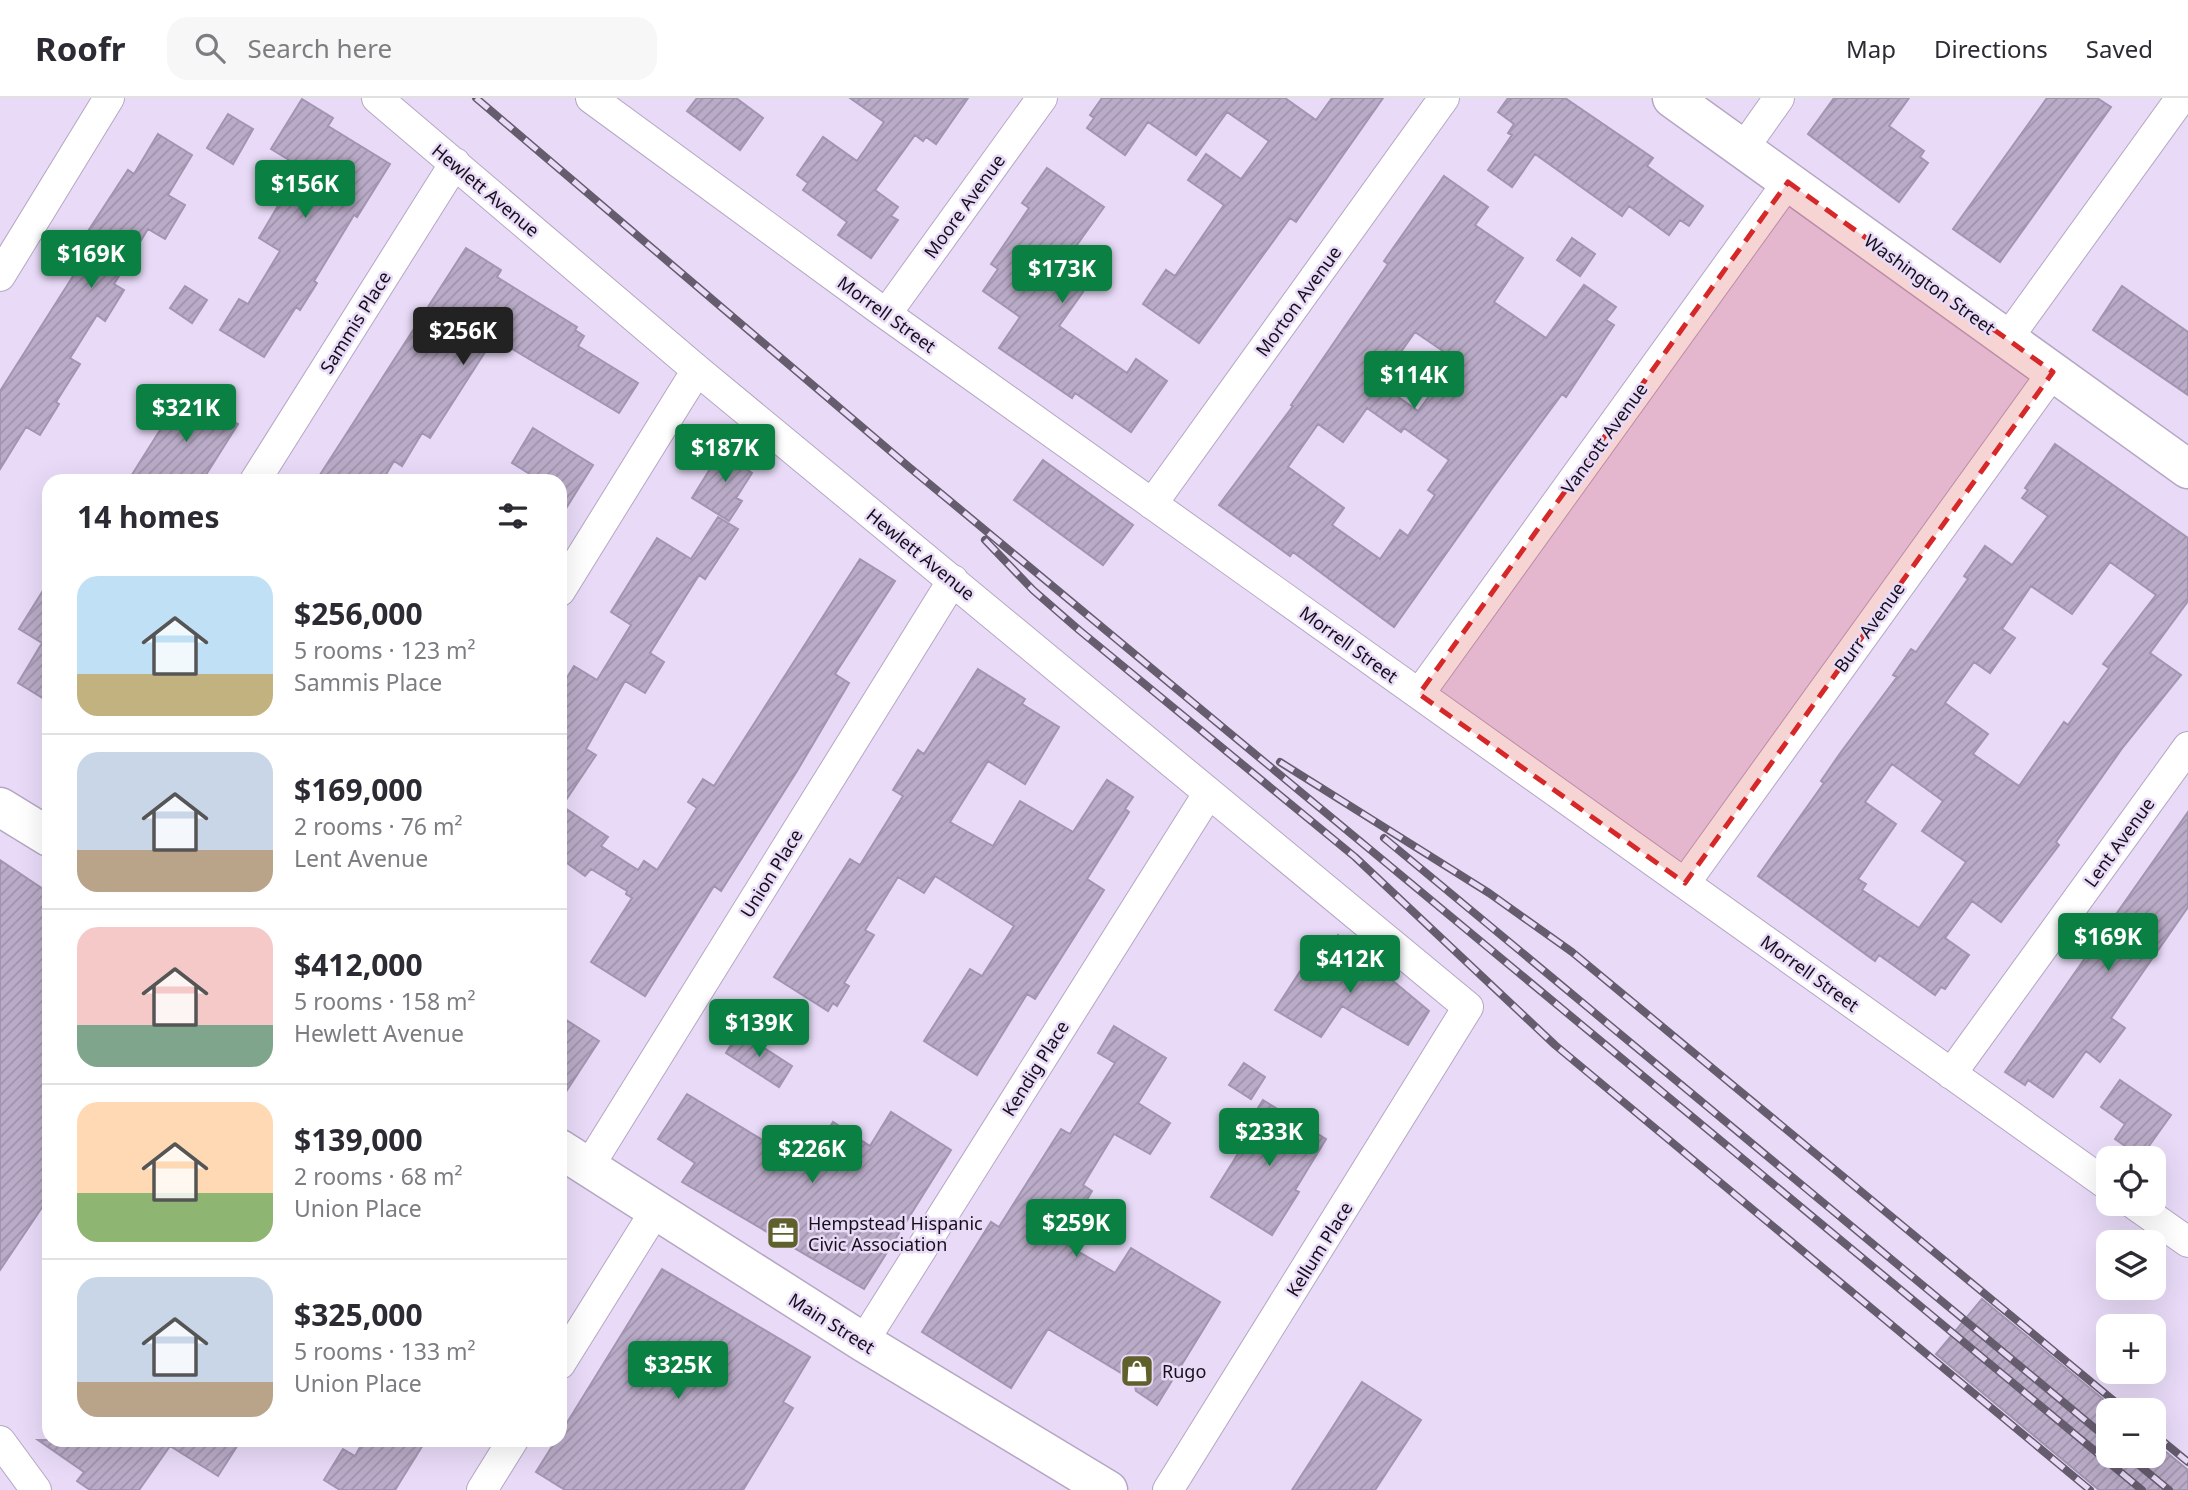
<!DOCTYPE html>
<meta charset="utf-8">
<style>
body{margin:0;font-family:"Noto Sans",sans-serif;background:#f7f7f7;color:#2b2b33;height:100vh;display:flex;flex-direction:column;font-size:26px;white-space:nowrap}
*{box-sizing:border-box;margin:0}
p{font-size:23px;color:#7c7c81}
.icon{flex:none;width:38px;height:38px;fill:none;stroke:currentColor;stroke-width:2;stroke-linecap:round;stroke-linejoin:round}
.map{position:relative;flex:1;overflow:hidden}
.sheet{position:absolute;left:42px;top:376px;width:525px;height:973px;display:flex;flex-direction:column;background:#fff;border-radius:21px;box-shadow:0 7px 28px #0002}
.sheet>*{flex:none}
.tools{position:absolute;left:2096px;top:1048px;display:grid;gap:14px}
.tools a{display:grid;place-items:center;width:70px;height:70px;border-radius:14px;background:#fff;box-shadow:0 7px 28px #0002;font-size:35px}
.price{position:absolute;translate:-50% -60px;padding:0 16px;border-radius:7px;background:#0b8043;color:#fff;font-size:23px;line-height:46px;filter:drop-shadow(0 2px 4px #0008)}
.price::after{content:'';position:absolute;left:50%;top:42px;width:21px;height:16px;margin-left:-10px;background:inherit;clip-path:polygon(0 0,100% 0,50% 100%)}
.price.on{background:#222;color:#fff}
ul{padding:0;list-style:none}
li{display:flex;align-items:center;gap:21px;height:175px;padding:0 35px}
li+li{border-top:2px solid #e1e1e2}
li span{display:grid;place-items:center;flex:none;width:196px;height:140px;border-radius:21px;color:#555}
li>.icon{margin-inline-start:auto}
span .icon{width:84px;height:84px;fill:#fffc;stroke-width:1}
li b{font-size:30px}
h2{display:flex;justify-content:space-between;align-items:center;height:84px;padding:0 35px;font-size:30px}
header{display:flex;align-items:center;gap:42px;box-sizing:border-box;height:98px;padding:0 35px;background:#fff;border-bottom:2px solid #e1e1e2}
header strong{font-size:33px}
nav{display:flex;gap:38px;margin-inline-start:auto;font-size:24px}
.search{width:490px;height:63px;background:#f7f7f7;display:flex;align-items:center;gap:18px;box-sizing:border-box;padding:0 24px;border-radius:21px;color:#7c7c81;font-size:26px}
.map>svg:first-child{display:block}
.building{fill:url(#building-hatch);stroke:#a295b1;stroke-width:2;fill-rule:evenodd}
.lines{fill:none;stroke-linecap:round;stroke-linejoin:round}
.street-casing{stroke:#b5a7c3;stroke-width:32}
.secondary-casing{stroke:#b5a7c3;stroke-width:41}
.street{stroke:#fff;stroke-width:30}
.secondary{stroke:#fff;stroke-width:38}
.rail-casing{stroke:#655c6d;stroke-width:8}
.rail{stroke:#e9dbf8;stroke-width:5;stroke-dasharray:16;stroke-linecap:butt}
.marked{fill:#d62828;fill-opacity:0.2;stroke:#d62828;stroke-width:5;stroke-dasharray:14 9;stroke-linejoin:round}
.labels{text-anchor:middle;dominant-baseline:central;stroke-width:5;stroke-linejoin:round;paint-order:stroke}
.street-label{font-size:18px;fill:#140f19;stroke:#e9dbf8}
.poi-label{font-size:18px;fill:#140f19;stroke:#e9dbf8;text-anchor:start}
</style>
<header>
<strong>Roofr</strong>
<div class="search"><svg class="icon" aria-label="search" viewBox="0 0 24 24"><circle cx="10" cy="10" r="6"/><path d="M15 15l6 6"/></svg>Search here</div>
<nav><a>Map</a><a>Directions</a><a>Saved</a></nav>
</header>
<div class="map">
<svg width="2188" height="1392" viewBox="0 0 2188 1392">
<defs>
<pattern id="building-hatch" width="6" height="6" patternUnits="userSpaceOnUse" patternTransform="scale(1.75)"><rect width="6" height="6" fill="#baacc8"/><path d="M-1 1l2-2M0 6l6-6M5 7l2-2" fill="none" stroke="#9f93ab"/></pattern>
</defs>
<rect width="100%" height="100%" fill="#e9dbf8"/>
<path class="building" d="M697,0H736L763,20L740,52L687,13Z
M850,0H968L936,46L926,39L923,43L915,37L875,92L898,109L891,118L898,122L871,160L838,137L847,124L803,92L808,85L797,77L823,39L857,63L884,24Z
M1102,0H1285L1316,22L1332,0H1383L1296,124L1290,120L1199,245L1143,206L1166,172L1175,178L1224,107L1188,82L1206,56L1241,81L1269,43L1227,14L1196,57L1148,24L1125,57L1087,30L1094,20L1090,17Z
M1508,0H1565L1653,60L1647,68L1703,108L1689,128L1680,122L1669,137L1629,108L1622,118L1535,56L1512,89L1488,72L1512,37L1508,35L1514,26L1498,14Z
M1834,0H1909L1889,28L1924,53L1920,59L1928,65L1899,104L1808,36Z
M2047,0H2097L2111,9L2000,164L1953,131Z
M302,1L333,20L328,28L390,66L357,119L354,117L314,183L317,185L300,212L296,209L264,259L220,232L239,201L248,206L280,153L259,140L285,96L272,88L289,62L271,51Z
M228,16L253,31L233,66L207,50Z
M158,36L192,57L168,97L185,107L165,141L148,131L114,186L124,192L105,223L97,217L70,260L80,266L56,304L59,306L40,337L26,329L0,371V293L89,153L79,147L128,72L134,76Z
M1047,70L1104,109L1066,162L1092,181L1059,228L1127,275L1136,261L1167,283L1131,334L1075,295L1072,300L999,250L1020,219L983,193L998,171L991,166L1029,110L1022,105Z
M1444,78L1488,109L1475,127L1523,160L1494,204L1546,240L1584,187L1616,209L1606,222L1614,227L1566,299L1562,296L1491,392L1394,529L1293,454L1290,458L1219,407L1293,308L1291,307L1388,166L1384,163ZM1415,234L1456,262L1418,313L1379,285ZM1367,310L1401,334L1404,330L1449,362L1428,392L1435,397L1408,438L1400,432L1380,461L1332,427L1344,410L1288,369L1318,326L1343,344Z
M1572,140L1595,156L1580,178L1557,162Z
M466,150L501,172L497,179L577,229L575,232L584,238L578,248L638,285L619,315L494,240L430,340L422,335L402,368L394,363L382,383H316Z
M185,188L207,202L192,225L170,210Z
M2122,188L2188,234V297L2093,232Z
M184,294L238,326L202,383H128Z
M533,330L593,367L560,420V383H541L512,365Z
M2055,346L2188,440V503L2150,555L2181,577L2123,649L2056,744L2059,747L2001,824L1972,803L1945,840L1969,857L1945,891L1941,889L1935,897L1879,857L1875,863L1758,778L1824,685L1821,683L1841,654L1897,579L1893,577L1911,551L1916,554L1968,481L1964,478L1985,448L2012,467L2048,418L2022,400L2028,392L2025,390ZM2110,464L2156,497L2103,566L2109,570L2068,627L2064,624L2019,688L1973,656L1988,636L1945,605L1974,564L1990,575L2015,540L2002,531L2031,488L2072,516ZM1892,666L1943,703L1922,733L1966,764L1919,830L1862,792L1866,786L1858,781L1896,726L1865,704Z
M730,349L754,364L748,372L752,375L736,400L742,403L729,423L692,400L720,355L724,358Z
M1043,362L1133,427L1103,467L1014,402Z
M718,419L738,431L705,481L699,477L650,555L664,564L645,595L625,583L586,651L596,657L562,708L608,739L601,748L638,772L644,763L657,772L697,710L688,704L703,681L714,688L860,461L895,483L835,576L849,585L797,673L721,793L714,788L645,898L591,864L632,800L626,796L627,793L591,771L585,778L560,760V591L574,568L597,582L631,527L611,514L657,440L691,461Z
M49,483V604L18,585L42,545L19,531Z
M978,571L1025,601L1022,606L1059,629L1025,686L988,663L950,724L993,748L1020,703L1073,734L1107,682L1133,699L1125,711L1129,714L1087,781L1104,792L1035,901L1027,896L977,977L924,943L970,871L982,878L1014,828L935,778L924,795L898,779L865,832L874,837L844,885L849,888L837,908L833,905L828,913L774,879L850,761L860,767L903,698L893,692L918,652L924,656Z
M2188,714V809L2111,920L2125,930L2100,964L2086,953L2053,999L2028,982L2025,987L2005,974Z
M0,762L49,795V1099L0,1172Z
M1338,837L1429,913L1408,947L1342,908L1321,939L1275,912L1312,855L1323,863Z
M560,918L599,943L560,1003Z
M1114,928L1166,960L1138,1005L1170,1025L1150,1056L1114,1036L1083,1087L1092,1093L1062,1144L1115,1175L1131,1150L1220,1204L1157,1307L1136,1293L1134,1283L1048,1231L1011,1290L922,1234L991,1124L999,1129L1061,1031L1070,1036L1087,1009L1115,965L1098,955Z
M739,934L792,968L779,989L726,955Z
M1244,965L1265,979L1251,1001L1229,987Z
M2120,982L2171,1017L2141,1059L2115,1041L2125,1026L2101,1009Z
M687,996L805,1068L833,1024L870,1048L891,1014L951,1052L864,1191L682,1084L695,1065L658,1041Z
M1263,1002L1326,1041L1295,1092L1299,1094L1272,1137L1211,1099L1246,1043L1240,1039Z
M662,1171L810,1259L783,1304L793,1310L743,1392H565L536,1374L556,1342H560V1336Z
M1982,1201L2109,1306V1358H2154V1344L2188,1372V1392H2099L1936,1256Z
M1362,1284L1421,1322L1375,1392H1292Z
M38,1342H241L218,1378L170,1348L139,1392H90L77,1383L84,1374Z
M364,1342H426L395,1392H340L324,1382L343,1351L355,1358Z"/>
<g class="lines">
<defs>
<path id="street" d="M377,0L697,272L1468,909L1168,1392
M591,0L886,216L2109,1088
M1743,51L1779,0
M0,178L109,0
M886,216L1042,0
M2007,241L2181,0
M255,383L455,65
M1152,406L1444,0
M560,493L697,272
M1419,596L1788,84
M1685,785L2053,274
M1951,976L2188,649
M589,1068L953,482
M2134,1106L2188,1144
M863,1244L1208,696
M560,1266L656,1112
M0,1343L36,1392
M482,1392L513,1342"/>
<path id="secondary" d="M1672,0L2188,371
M0,709L49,739
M560,1051L863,1244L1108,1392"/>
</defs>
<use href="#street" class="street-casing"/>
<use href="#secondary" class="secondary-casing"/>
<use href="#street" class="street"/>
<use href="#secondary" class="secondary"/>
<defs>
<path id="rail" d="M476,0L909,369L2142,1392
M985,442L1033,492L1079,532L1355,759L1555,947L2090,1392
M1280,664L1489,795L1572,854L2125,1312
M1384,740L2109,1342
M2154,1336L2188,1364
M2128,1358L2169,1392"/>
</defs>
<use href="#rail" class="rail-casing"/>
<use href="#rail" class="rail"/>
</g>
<path class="marked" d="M1788,84L2053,274L1685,785L1419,596Z"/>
<defs>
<symbol id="office-square" viewBox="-11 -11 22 22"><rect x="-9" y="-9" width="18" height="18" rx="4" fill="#60602d" stroke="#e9dbf8"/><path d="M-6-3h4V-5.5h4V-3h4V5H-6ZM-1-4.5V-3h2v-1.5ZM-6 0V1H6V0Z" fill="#fff"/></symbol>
<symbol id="shop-square" viewBox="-11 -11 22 22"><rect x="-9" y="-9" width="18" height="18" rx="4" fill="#60602d" stroke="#e9dbf8"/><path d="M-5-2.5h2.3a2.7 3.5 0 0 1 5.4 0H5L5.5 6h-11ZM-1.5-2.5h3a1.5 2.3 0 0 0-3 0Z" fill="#fff"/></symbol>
</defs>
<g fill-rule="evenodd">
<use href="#office-square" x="764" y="1116" width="38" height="38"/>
<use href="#shop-square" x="1118" y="1254" width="38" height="38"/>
</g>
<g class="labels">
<g class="street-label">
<text transform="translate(486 92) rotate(40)">Hewlett Avenue</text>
<text transform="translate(964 108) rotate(-54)">Moore Avenue</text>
<text transform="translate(1930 186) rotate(36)">Washington Street</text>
<text transform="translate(1298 203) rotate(-54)">Morton Avenue</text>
<text transform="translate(887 216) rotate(36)">Morrell Street</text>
<text transform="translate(355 224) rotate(-58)">Sammis Place</text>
<text transform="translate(1604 340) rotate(-54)">Vancott Avenue</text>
<text transform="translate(921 456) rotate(39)">Hewlett Avenue</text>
<text transform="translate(1869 529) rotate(-54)">Burr Avenue</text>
<text transform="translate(1349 546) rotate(36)">Morrell Street</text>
<text transform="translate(2119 744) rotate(-54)">Lent Avenue</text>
<text transform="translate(771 775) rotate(-58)">Union Place</text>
<text transform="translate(1810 875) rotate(36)">Morrell Street</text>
<text transform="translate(1035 970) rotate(-58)">Kendig Place</text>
<text transform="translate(1319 1151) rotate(-58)">Kellum Place</text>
<text transform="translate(832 1225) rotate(32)">Main Street</text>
</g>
<g class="poi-label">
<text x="808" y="1125">Hempstead Hispanic<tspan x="808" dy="21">Civic Association</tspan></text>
<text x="1162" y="1273">Rugo</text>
</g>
</g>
</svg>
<div class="tools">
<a><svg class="icon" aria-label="locate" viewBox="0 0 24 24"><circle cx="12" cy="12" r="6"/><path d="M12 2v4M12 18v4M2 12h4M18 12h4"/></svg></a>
<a><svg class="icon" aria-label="layers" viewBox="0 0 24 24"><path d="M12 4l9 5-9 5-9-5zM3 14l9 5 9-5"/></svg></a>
<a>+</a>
<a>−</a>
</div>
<b class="price" style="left:305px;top:122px">$156K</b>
<b class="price" style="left:91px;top:192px">$169K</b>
<b class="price" style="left:1062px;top:207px">$173K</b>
<b class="price on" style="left:463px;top:269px">$256K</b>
<b class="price" style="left:1414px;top:313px">$114K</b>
<b class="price" style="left:186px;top:346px">$321K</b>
<b class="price" style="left:725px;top:386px">$187K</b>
<b class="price" style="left:2108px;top:875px">$169K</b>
<b class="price" style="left:1350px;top:897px">$412K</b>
<b class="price" style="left:759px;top:961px">$139K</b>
<b class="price" style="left:1269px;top:1070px">$233K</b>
<b class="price" style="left:812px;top:1087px">$226K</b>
<b class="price" style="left:1076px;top:1161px">$259K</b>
<b class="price" style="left:678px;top:1303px">$325K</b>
<section class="sheet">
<h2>14 homes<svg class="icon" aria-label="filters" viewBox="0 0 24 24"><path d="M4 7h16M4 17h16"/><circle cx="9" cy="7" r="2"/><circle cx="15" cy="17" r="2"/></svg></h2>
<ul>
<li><span style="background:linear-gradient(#bfe0f5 70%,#c2b280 0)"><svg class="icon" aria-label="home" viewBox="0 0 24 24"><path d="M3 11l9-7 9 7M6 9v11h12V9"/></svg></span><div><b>$256,000</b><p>5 rooms · 123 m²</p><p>Sammis Place</p></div></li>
<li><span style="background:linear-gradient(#c9d6e8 70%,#b9a48a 0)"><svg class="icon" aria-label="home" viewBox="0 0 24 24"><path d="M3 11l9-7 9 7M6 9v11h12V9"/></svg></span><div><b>$169,000</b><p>2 rooms · 76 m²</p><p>Lent Avenue</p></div></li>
<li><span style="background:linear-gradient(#f6c9c9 70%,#7fa58c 0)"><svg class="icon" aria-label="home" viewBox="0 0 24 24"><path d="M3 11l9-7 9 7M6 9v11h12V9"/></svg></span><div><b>$412,000</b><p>5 rooms · 158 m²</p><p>Hewlett Avenue</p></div></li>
<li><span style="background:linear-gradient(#ffd9b3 65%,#8fb573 0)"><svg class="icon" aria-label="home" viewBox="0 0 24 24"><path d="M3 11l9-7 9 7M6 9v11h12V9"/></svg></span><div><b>$139,000</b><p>2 rooms · 68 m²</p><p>Union Place</p></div></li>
<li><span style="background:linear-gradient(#c9d6e8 75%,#b9a48a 0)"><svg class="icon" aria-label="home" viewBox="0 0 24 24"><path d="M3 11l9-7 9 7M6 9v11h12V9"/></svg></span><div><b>$325,000</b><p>5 rooms · 133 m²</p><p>Union Place</p></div></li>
</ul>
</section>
</div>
